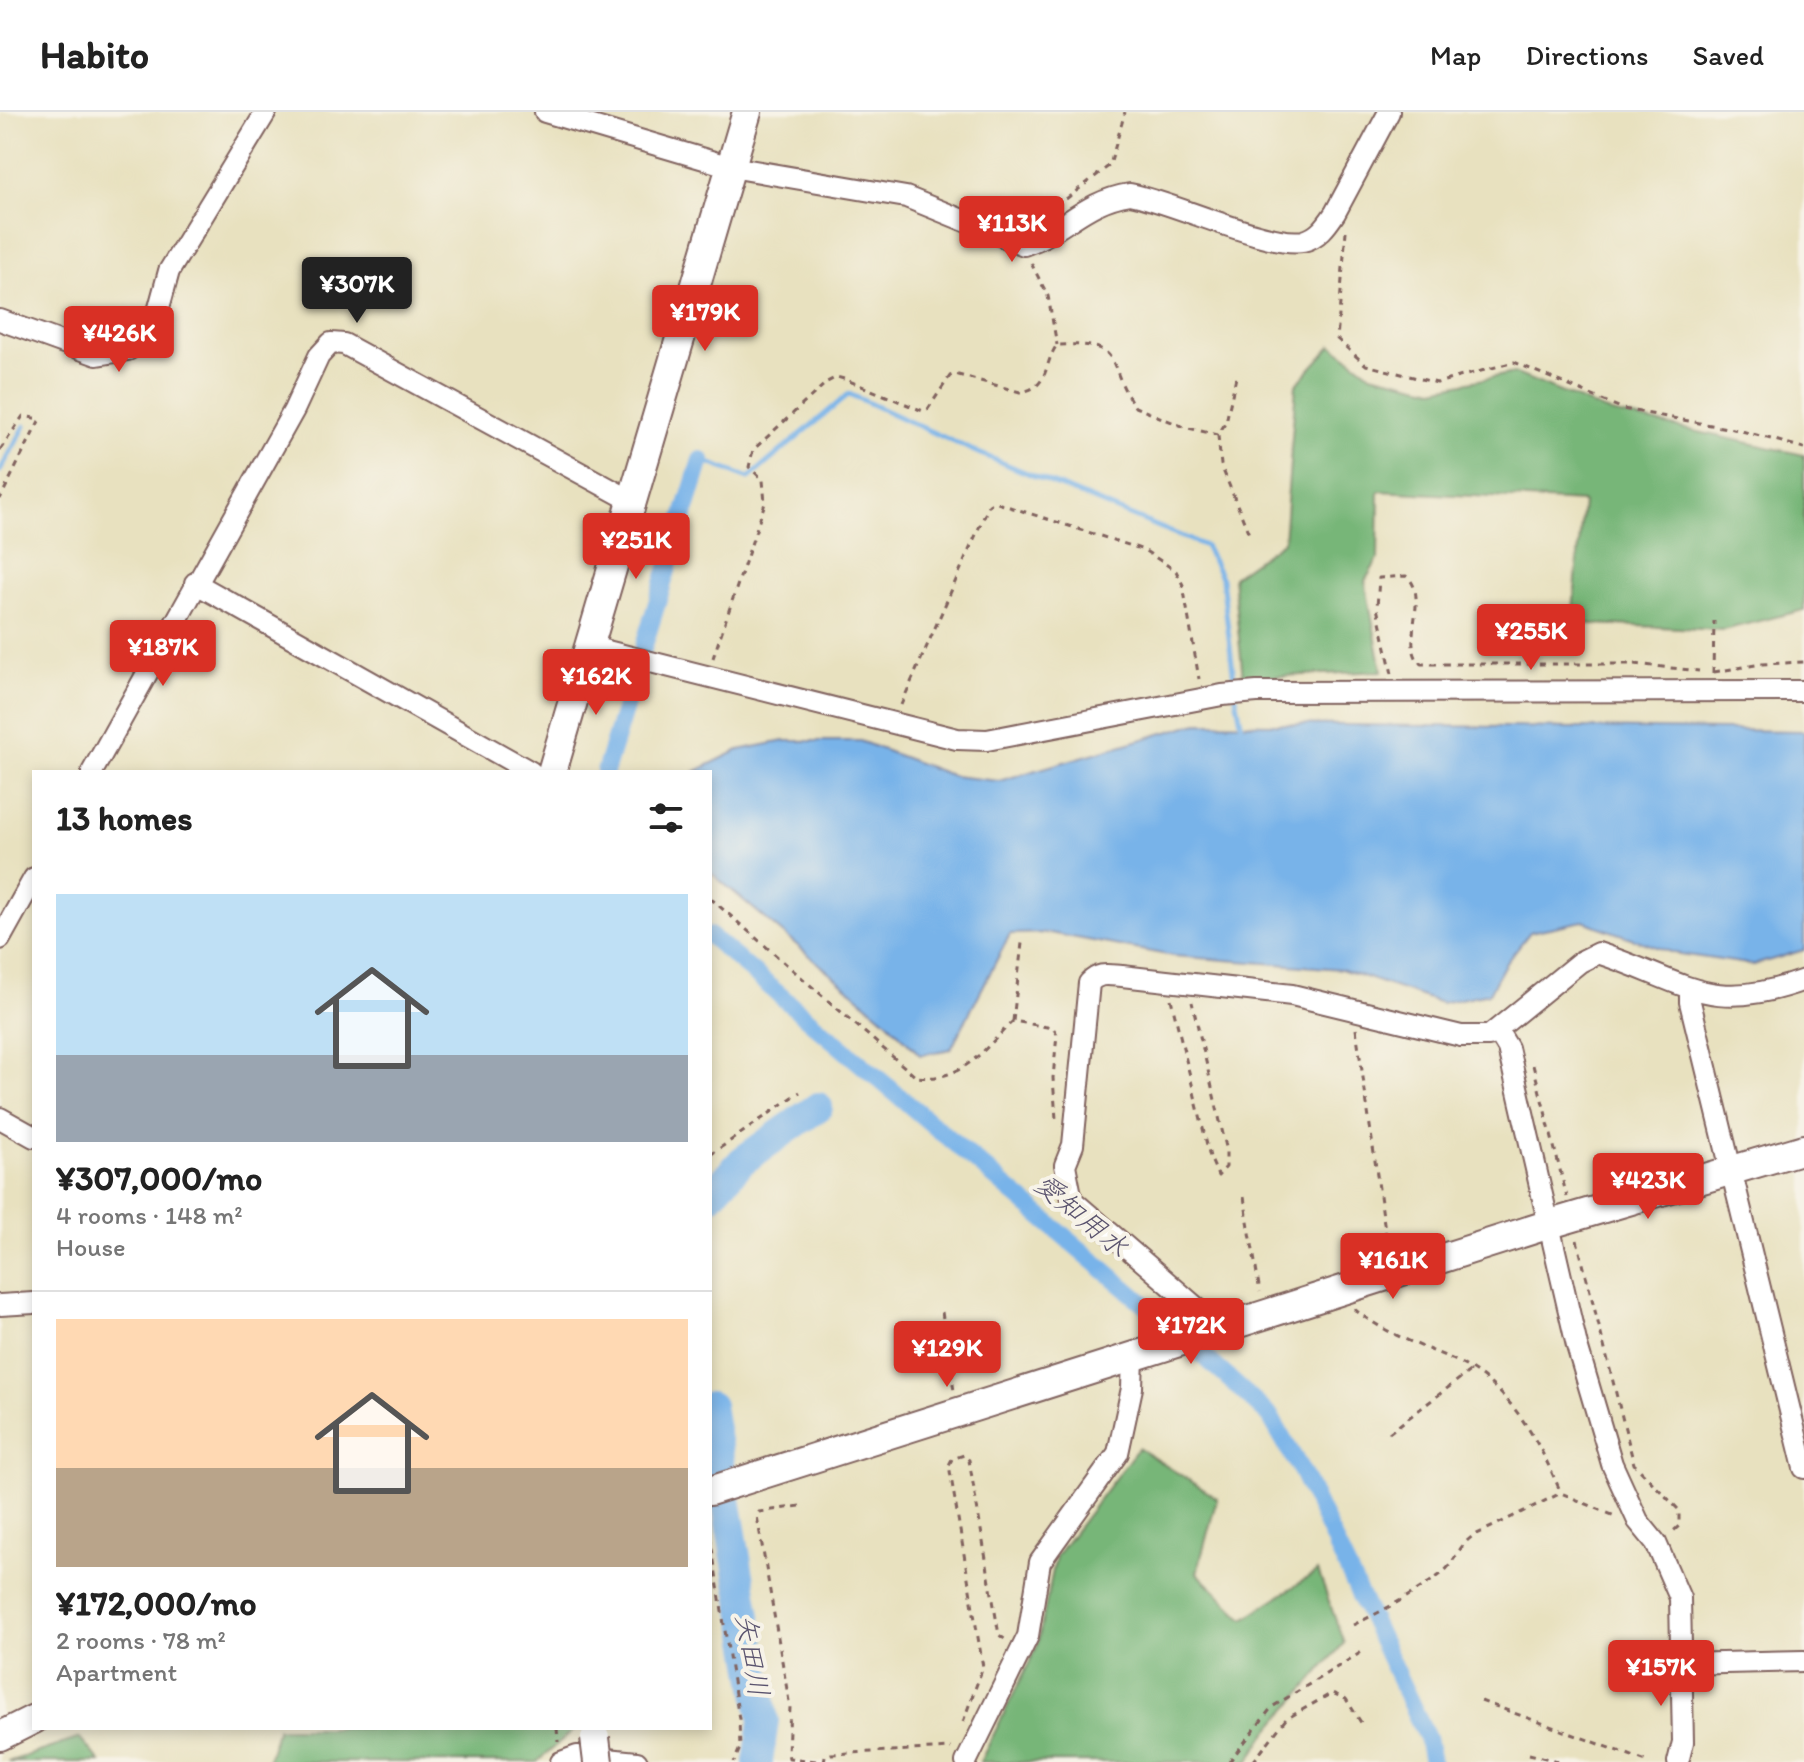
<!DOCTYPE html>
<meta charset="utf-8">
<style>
body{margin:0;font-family:Itim,"Klee One",sans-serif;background:#f6f6f6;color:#222;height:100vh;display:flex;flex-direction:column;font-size:30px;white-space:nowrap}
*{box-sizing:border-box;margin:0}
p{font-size:26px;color:#767676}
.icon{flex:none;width:44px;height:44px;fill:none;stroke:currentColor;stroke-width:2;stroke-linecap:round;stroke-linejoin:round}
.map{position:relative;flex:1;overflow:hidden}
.details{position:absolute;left:32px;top:658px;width:680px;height:960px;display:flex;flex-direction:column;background:#fff;border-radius:0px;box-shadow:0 4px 12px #0003}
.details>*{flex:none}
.price{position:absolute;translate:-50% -68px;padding:0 18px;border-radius:8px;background:#d93025;color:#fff;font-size:26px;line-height:52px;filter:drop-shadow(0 2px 4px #0008)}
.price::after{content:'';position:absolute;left:50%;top:48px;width:24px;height:18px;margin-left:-12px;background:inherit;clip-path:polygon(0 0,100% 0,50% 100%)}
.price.active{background:#222;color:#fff}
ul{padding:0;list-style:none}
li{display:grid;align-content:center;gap:16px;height:424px;padding:0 24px}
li+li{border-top:2px solid #e0e0e0}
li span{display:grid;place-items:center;height:248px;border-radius:0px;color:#555}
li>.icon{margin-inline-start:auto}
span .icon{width:144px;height:144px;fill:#fffc;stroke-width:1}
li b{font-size:34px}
h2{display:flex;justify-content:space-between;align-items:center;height:96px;padding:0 24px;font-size:34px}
header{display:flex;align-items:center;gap:48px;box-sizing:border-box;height:112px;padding:0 40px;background:#fff;border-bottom:2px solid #e0e0e0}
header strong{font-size:38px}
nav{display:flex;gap:44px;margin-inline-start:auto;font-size:28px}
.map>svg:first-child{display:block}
.forest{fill:#77b678;stroke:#606a52;stroke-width:2}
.water{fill:#78b3e9;stroke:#61698a;stroke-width:2}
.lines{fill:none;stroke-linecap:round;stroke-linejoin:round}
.stream{stroke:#78b3e9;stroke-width:5}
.canal{stroke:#78b3e9;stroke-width:18}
.river{stroke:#78b3e9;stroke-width:30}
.street-casing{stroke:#81635f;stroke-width:24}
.secondary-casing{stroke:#81635f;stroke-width:32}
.path{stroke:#81635f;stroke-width:3;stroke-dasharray:6 6;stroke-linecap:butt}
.street{stroke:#fff;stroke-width:20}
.secondary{stroke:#fff;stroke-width:28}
.secondary-bridge-casing{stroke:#81635f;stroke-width:32;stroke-linecap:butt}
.secondary-bridge{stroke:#fff;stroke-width:28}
.labels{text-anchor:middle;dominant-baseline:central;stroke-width:8;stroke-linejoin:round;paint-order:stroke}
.water-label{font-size:28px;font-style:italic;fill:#5a536e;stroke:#f7f3e8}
</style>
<header>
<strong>Habito</strong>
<nav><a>Map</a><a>Directions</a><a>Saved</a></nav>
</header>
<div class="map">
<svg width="1804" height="1650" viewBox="0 0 1804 1650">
<rect width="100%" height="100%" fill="#f7f3e8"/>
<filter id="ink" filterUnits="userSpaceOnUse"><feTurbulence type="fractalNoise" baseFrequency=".0125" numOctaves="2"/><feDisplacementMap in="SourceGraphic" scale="16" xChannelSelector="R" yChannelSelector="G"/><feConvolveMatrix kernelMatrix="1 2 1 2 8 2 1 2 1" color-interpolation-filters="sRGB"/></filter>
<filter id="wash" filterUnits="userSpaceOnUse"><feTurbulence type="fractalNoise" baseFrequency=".006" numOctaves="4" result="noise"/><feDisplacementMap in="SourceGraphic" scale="32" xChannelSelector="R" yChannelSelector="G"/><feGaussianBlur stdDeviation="1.8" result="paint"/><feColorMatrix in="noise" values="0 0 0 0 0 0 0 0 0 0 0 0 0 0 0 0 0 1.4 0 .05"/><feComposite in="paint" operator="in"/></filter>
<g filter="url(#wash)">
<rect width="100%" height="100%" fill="#e8e1bf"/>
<path class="forest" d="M1332,233L1371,262L1434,277L1514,261L1611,301L1804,343V498L1723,518L1572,511L1583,390L1379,379L1378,447L1365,469L1382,559L1243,566L1233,465L1284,429L1296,273Z
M1138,1336L1217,1386L1197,1461L1244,1507L1318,1459L1344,1531L1266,1622L1248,1650H980L1037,1535L1056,1444Z
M278,1616H576L537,1650H267Z
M80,1626L100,1650H8Z"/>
<path class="water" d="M1198,611L1804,619V838L1754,853L1673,841L1583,809L1530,820L1505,852L1489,881L1441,891L1341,857L1173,844L1050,821L1010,822L951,937L920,943L886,908L710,760V660H694L739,638L784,629H860L953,664L999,669Z"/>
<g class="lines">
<path class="stream" d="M701,348L749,366L849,282L976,340L1205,434L1222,467L1235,576
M0,359L25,314
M1236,585L1242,615"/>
<path class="canal" d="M605,660L701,348
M710,824L1175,1218L1270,1304L1302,1360L1427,1626L1432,1650"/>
<path class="river" d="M710,1084L742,1049L818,995
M710,1294L764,1609L758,1650"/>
</g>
</g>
<g filter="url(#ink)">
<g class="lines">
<defs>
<path id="street" d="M545,0L731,55L906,85L1024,133C1065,119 1084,89 1130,82C1173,90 1267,135 1303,129C1318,126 1327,113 1335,101L1389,0
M0,208L97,243L128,238L142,229L153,218L169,159L266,0
M195,471L531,660
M591,535L957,627L987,628L1222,583L1257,580L1804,579
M92,660L294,298L319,244L331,231L344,232L632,389
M0,827L34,766
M1690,877V890L1804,1356
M1497,918L1508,936L1577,1234L1612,1352L1638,1409L1656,1431L1680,1486L1683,1630L1678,1650
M0,1006L34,1025
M0,1193L34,1191
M1220,1216L1072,1088L1065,1053L1073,1033L1089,871C1099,860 1108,863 1122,864L1292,883L1461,924H1489L1580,850L1598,841C1685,869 1708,903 1804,868
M1683,1552L1804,1549
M561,1650L577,1644L637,1650
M966,1650L1028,1524L1040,1450L1118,1341L1132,1276L1133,1244"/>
<path id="secondary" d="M552,660L747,0
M710,1379L1550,1112L1804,1037
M0,1624L34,1607"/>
</defs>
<use href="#street" class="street-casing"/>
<use href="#secondary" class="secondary-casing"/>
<path class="path" d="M1066,87L1110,53L1125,0
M1346,119L1337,227L1366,253L1437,271L1514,250L1623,297L1738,318L1804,336
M1031,151L1048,184L1057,233
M1218,324L1221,353L1249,422
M0,338L23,304L40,307L0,387
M713,546L765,391L763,368L749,355L753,338L827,270L837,265L844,267L923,299L928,297L950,264L955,262L1020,280C1050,276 1043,252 1057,233C1128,230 1103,249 1135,295L1184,315L1218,323L1226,310L1236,265
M1714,560L1762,552L1804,550
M1713,561L1714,509
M1392,562L1377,496L1379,466L1406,464C1431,483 1399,532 1421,552H1635L1699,559
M901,593L989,393L994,390L1144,438L1176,459L1183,473L1199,567
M710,786L916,965C963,970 982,939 1013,909L1053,916L1057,922L1053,966L1056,1007
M1171,887L1210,1045L1218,1064L1226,1055V1035L1192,890
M1013,909L1022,831
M1356,917L1388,1139
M1533,953L1567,1085
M710,1043L800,980
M1244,1085L1260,1180
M1577,1128L1634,1352L1679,1398V1414L1670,1422
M1354,1197C1384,1221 1417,1232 1452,1247C1509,1273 1537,1325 1561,1381
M942,1200L954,1279
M1389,1321L1471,1258
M800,1394L759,1400L757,1404L790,1595L788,1641L789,1646L825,1650
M710,1424L739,1607L740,1636L734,1650
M1353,1513C1383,1499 1414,1482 1441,1462C1455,1451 1458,1434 1473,1424L1561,1381L1617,1405
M1481,1589L1649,1650
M963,1610L983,1555L949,1353L952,1347L964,1343L969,1348L999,1523L1006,1528
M557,1616L558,1630
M1529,1642L1562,1650
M824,1650L825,1644L831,1642L951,1636
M1229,1650L1272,1595L1365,1538
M1253,1650L1286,1607L1332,1581L1346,1587L1362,1612"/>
<use href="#street" class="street"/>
<use href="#secondary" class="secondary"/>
<defs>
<path id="secondary-bridge" d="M595,1626L598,1650"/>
</defs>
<use href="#secondary-bridge" class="secondary-bridge-casing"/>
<use href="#secondary-bridge" class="secondary-bridge"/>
</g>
</g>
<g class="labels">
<g class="water-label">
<text transform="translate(1082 1103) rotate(40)">愛知用水</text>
<text transform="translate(753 1543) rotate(80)">矢田川</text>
</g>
</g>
</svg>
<b class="price" style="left:1012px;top:152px">¥113K</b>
<b class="price active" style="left:357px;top:213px">¥307K</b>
<b class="price" style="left:705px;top:241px">¥179K</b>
<b class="price" style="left:119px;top:262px">¥426K</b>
<b class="price" style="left:636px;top:469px">¥251K</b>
<b class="price" style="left:1531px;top:560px">¥255K</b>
<b class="price" style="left:163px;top:576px">¥187K</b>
<b class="price" style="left:596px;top:605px">¥162K</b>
<b class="price" style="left:1648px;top:1109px">¥423K</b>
<b class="price" style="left:1393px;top:1189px">¥161K</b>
<b class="price" style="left:1191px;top:1254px">¥172K</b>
<b class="price" style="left:947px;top:1277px">¥129K</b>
<b class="price" style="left:1661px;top:1596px">¥157K</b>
<section class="details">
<h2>13 homes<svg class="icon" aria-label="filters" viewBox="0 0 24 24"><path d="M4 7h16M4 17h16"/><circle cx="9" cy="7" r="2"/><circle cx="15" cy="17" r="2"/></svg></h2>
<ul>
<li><span style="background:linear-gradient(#bfe0f5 65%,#9aa5b1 0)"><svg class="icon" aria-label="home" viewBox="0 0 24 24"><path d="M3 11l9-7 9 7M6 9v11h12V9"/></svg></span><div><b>¥307,000/mo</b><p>4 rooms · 148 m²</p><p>House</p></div></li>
<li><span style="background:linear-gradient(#ffd9b3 60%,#b9a48a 0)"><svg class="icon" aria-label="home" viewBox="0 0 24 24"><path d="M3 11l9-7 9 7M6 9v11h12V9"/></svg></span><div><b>¥172,000/mo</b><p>2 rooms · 78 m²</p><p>Apartment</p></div></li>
</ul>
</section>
</div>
